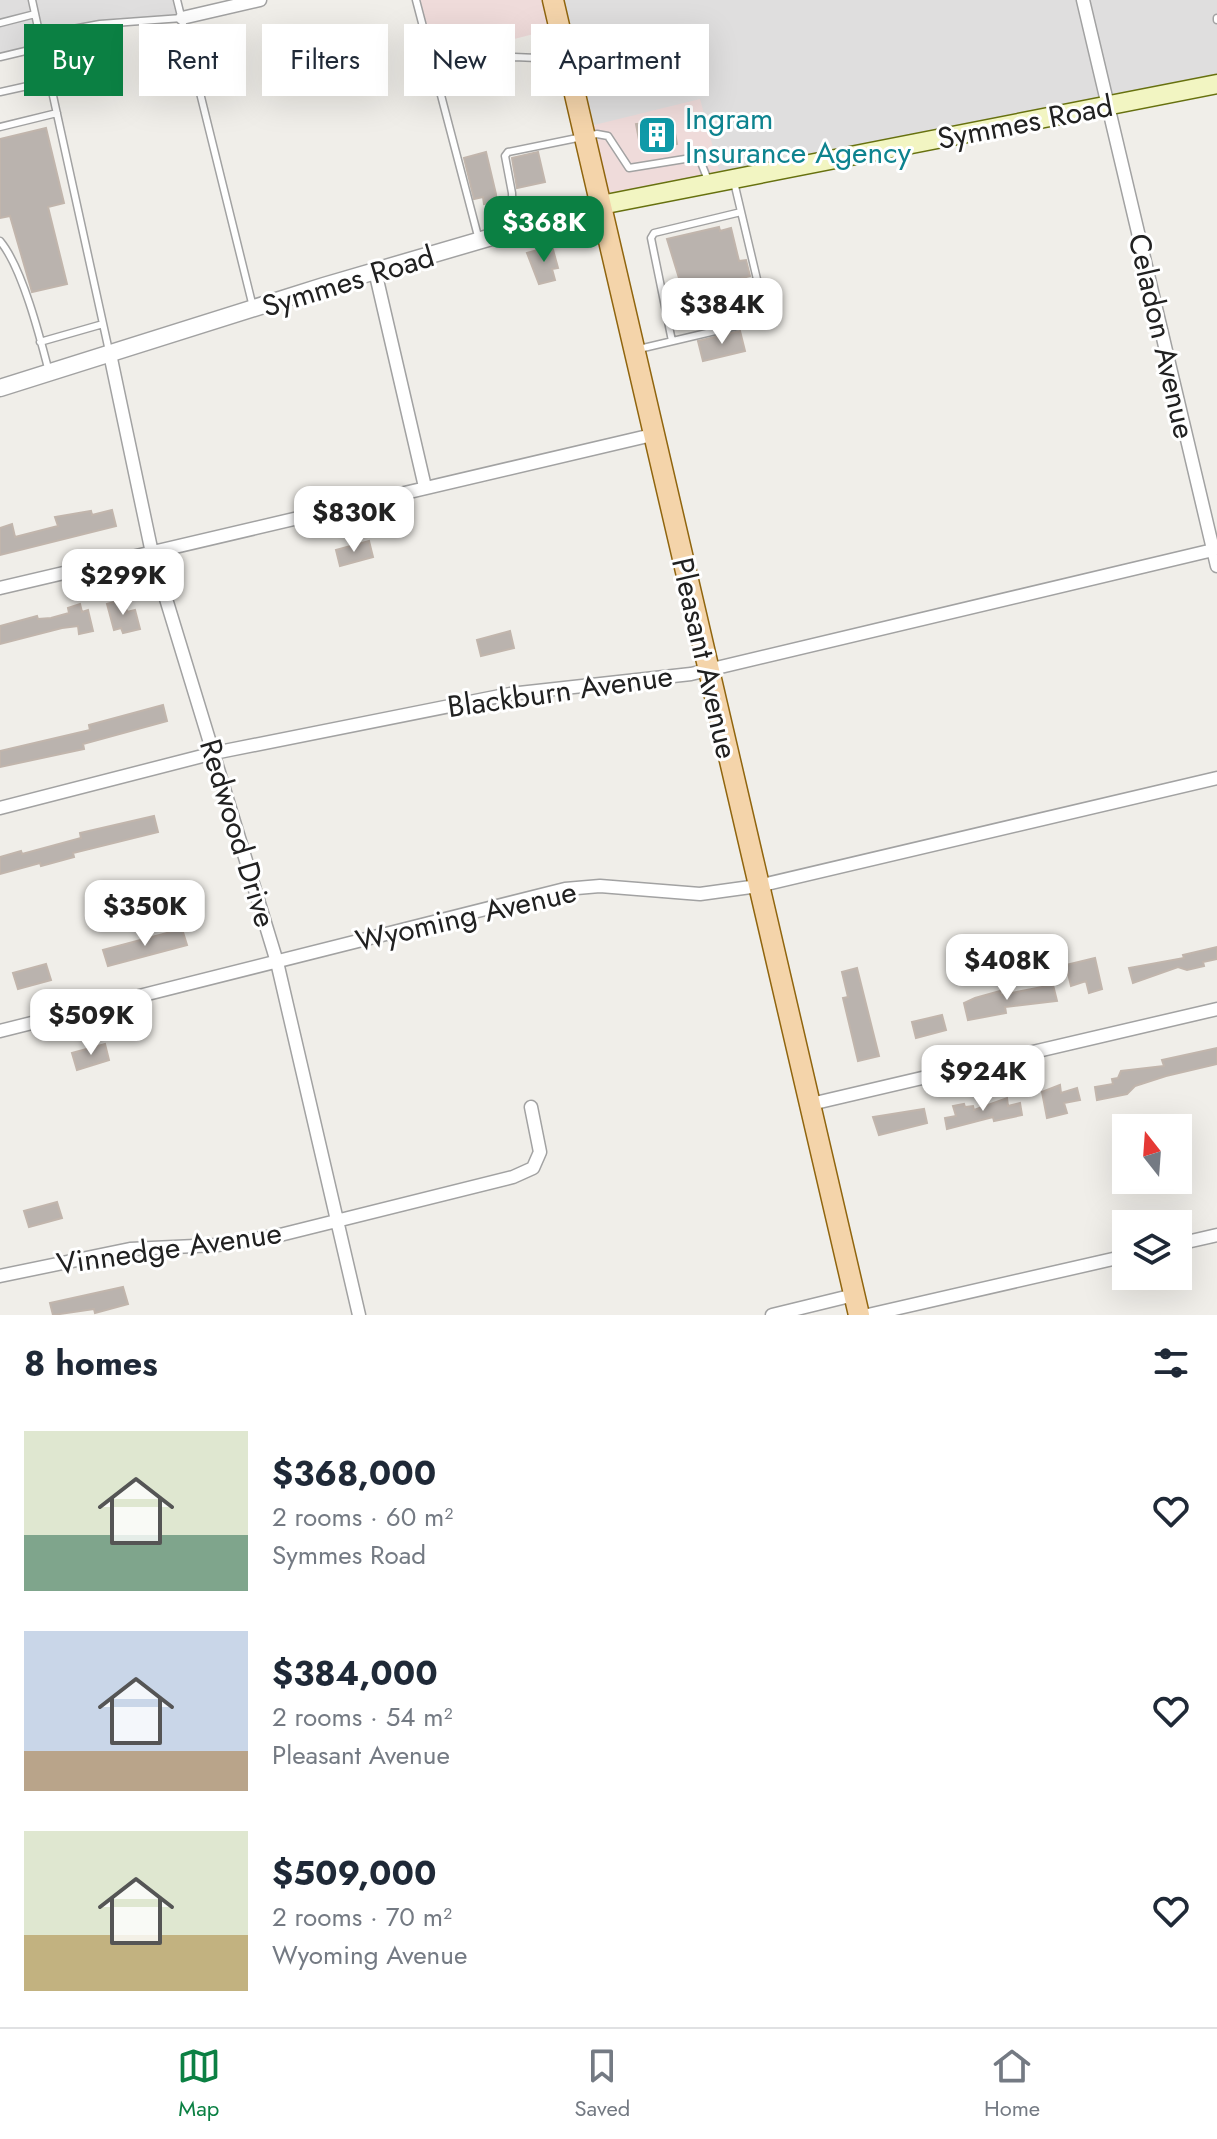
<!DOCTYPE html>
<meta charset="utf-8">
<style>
body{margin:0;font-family:Jost,sans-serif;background:#f2f2f3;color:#1f2937;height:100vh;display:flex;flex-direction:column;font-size:30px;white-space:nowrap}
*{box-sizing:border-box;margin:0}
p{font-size:26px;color:#747a83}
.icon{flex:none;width:44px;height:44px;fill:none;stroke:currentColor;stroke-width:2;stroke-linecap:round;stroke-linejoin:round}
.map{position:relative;height:1315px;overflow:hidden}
.drawer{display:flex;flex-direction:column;background:#fff;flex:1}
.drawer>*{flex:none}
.guide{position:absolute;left:24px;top:24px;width:800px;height:72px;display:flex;gap:16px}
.needle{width:52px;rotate:343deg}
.tools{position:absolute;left:1112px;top:1114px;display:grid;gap:16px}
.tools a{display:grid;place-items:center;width:80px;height:80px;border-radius:0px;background:#fff;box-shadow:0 8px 32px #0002;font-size:40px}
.price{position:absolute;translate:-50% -68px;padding:0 18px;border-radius:16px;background:#fff;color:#222;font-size:26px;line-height:52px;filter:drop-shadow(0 2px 4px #0008)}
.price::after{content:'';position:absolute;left:50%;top:48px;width:24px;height:18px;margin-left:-12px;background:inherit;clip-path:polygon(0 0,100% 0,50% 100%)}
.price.on{background:#0b8043;color:#fff}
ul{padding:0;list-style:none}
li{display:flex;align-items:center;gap:24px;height:200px;padding:0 24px}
li span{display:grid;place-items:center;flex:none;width:224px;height:160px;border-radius:0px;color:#555}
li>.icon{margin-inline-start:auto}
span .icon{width:96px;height:96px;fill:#fffc;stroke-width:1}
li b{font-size:34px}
h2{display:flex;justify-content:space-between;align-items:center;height:96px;padding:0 24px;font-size:34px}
.pill{padding:0 28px;border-radius:0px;background:#fff;box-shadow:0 8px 32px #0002;font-size:28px;line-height:72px}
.pill.on{background:#0b8043;color:#fff}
.tabs{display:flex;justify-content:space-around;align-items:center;height:112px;border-top:2px solid #e0e1e3;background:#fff;font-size:22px;color:#747a83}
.tabs a{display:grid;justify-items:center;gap:4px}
.tabs .on{color:#0b8043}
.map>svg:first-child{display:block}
.residential{fill:#dfdede}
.commercial{fill:#efdbda}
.building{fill:#bab3ae;stroke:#c1b5ac;stroke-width:2}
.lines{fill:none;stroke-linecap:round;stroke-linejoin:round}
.service-casing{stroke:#a2a2a2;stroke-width:9}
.minor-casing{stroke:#a2a2a2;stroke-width:15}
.tertiary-casing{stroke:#a2a2a2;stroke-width:19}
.secondary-casing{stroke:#67710f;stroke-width:21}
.primary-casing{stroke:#90650e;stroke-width:23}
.service{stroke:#fff;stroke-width:6}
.minor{stroke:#fff;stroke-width:12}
.tertiary{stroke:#fff;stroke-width:16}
.secondary{stroke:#f2f5c2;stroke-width:18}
.primary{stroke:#f4d4aa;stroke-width:20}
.labels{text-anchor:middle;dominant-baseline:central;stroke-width:6;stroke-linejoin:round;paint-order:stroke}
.culture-label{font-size:30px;fill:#0d838f;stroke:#fff;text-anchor:start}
.street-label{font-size:30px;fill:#212121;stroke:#fff}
</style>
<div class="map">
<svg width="1217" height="1315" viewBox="0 0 1217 1315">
<rect width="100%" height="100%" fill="#f0eee9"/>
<path class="residential" d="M0,0H178L182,13L0,56Z
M553,0H1217V84L722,181L582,128Z"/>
<path class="commercial" d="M413,0H543L550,30L434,59Z
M700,99L722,181L601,205L582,128Z"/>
<path class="building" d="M651,122L652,125L673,122L677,144L641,150L636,124Z
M46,128L64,203L48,207L67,284L32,292L10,216L0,218V139Z
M486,152L496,194V202L484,204L483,197L474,199L464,158Z
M538,152L545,182L517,188L512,158Z
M719,227L720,231L731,228L739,261L746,260L750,276L742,278L749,303L691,317L667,239Z
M552,246L558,268L552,269L555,280L539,284L527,253Z
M740,331L745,351L703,361L698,341Z
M112,510L116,526L0,555V528L12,524L15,537L58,526L55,517L91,511L92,515Z
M369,541L373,557L340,566L336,550Z
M124,599L127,612L135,610L140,629L123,633L121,628L114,630L107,604Z
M80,604L82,612L88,610L93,631L79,634L78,626L62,628L0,644V626L37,616L38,619L51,618L69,613L68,608Z
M510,631L514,648L481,656L477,640Z
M163,705L167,721L83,744L84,749L0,767V751L90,730L89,725Z
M154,816L158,832L73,853L74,857L41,866L40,863L0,874V857L21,851L22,854L81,838L80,833Z
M182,929L187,945L108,966L103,950Z
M1217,947V959L1203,962L1204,966L1187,970L1178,967L1133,983L1129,968L1184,958L1183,955Z
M1095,958L1102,989L1089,993L1086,981L1071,986L1066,965Z
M46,964L51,980L18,989L13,973Z
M857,968L879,1056L858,1061L843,998L848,997L842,972Z
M1053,985L1057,1001L1005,1007L1006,1013L968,1020L964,1003L975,998L1000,991L1001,995Z
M942,1015L946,1030L916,1038L912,1022Z
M105,1044L109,1060L77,1070L72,1053Z
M1217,1048V1064L1166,1076L1135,1086L1127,1094L1097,1100L1095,1087L1113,1084L1112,1079L1118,1078L1121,1071L1164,1066L1162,1060Z
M1060,1085L1061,1093L1077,1088L1080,1100L1064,1103L1067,1113L1047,1118L1042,1092Z
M1007,1098L1008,1106L1020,1103L1022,1115L994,1121L993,1117L947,1129L945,1118L956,1116L953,1106L964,1104L965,1107L973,1106L974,1110Z
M924,1109L927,1123L879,1135L873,1117Z
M57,1202L62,1218L29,1227L24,1211Z
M123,1287L128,1304L95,1313L94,1309L53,1315L50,1303Z"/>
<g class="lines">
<defs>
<path id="service" d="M32,0L109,351
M177,0L253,307
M416,0L479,240
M1217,18V20
M0,23L35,14
M46,34L100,24L182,18
M0,57L42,47
M437,80L514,57L561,59
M0,92L50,81
M0,127L57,113
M513,229L512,193L505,156L508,152L597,134L608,136L629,168L691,158L700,160L708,180
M0,241C22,267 40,337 49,372
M672,341L651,238L654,233L741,212
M40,342L103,324
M639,349L762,320L765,313L734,182"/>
<path id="minor" d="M1083,0L1217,566
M182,18L260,0
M375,271L425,487
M110,354L152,553L277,962L359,1315
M0,588L652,435
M0,808L214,753L510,694L691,674L1213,550
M0,1031L565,889L600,886L700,894L758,886L1217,778
M811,1104L1217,1009
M1178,1244L1217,1235
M0,1276L130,1249L217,1245L280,1235L513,1177L533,1168L540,1152L531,1107
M772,1315L854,1295
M868,1315L1126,1256"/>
<path id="tertiary" d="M0,388L324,286L601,205"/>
<path id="secondary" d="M601,205L1217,84"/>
<path id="primary" d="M553,0L859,1315"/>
</defs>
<use href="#service" class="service-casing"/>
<use href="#minor" class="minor-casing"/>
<use href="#tertiary" class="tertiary-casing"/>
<use href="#secondary" class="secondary-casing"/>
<use href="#primary" class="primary-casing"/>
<use href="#service" class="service"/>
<use href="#minor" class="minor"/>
<use href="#tertiary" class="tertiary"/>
<use href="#secondary" class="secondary"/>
<use href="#primary" class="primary"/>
</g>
<defs>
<symbol id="building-square" viewBox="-11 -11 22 22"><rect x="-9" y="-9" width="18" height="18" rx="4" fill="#0f9aa8" stroke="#fff"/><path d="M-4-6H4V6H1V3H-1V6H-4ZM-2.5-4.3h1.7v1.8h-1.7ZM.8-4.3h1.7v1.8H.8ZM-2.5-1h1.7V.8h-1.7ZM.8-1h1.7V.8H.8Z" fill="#fff"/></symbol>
</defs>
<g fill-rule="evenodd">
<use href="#building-square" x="635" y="113" width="44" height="44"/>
</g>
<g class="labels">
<g class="culture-label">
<text x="685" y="118">Ingram<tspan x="685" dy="34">Insurance Agency</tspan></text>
</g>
<g class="street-label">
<text transform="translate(1025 122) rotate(-11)">Symmes Road</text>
<text transform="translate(348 281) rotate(-17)">Symmes Road</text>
<text transform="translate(1162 336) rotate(77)">Celadon Avenue</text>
<text transform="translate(705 658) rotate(77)">Pleasant Avenue</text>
<text transform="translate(560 691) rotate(-8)">Blackburn Avenue</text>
<text transform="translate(238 833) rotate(73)">Redwood Drive</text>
<text transform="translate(466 916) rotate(-13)">Wyoming Avenue</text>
<text transform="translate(169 1248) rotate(-8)">Vinnedge Avenue</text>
</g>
</g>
</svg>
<div class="tools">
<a><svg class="needle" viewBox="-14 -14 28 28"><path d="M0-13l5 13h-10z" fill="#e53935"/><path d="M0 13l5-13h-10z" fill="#747a83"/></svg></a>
<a><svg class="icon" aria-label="layers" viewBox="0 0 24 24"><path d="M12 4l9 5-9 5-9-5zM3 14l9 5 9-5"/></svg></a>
</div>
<b class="price on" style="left:544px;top:264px">$368K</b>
<b class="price" style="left:722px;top:346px">$384K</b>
<b class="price" style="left:354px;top:554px">$830K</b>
<b class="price" style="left:123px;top:617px">$299K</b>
<b class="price" style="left:145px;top:948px">$350K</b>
<b class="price" style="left:1007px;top:1002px">$408K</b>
<b class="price" style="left:91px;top:1057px">$509K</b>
<b class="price" style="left:983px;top:1113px">$924K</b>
<div class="guide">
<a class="pill on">Buy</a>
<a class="pill">Rent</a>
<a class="pill">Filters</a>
<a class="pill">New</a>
<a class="pill">Apartment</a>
</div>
</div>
<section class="drawer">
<h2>8 homes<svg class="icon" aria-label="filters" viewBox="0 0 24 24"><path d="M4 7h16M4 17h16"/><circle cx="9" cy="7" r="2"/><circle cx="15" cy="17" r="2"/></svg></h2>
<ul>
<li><span style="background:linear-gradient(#dfe7d0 65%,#7fa58c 0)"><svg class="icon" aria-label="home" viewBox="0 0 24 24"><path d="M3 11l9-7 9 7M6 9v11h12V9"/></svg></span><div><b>$368,000</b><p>2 rooms · 60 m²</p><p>Symmes Road</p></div><svg class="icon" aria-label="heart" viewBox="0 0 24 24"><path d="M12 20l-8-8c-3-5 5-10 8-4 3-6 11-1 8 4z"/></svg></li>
<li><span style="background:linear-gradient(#c9d6e8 75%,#b9a48a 0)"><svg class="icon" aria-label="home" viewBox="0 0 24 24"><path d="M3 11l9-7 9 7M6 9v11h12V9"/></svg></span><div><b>$384,000</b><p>2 rooms · 54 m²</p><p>Pleasant Avenue</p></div><svg class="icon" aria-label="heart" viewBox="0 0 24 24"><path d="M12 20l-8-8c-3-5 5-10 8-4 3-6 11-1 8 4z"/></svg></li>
<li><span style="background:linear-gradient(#dfe7d0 65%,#c2b280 0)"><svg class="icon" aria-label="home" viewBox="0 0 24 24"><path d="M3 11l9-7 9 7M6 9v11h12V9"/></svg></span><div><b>$509,000</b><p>2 rooms · 70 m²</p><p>Wyoming Avenue</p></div><svg class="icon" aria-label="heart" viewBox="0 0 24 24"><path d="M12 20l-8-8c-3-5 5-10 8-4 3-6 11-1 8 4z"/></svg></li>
</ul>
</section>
<nav class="tabs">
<a class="on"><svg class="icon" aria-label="map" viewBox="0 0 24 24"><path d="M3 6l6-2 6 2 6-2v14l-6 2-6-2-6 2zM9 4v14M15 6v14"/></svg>Map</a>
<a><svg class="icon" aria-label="saved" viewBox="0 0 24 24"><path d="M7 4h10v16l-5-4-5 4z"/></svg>Saved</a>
<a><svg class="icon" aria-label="home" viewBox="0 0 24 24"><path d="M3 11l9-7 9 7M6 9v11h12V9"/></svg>Home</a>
</nav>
